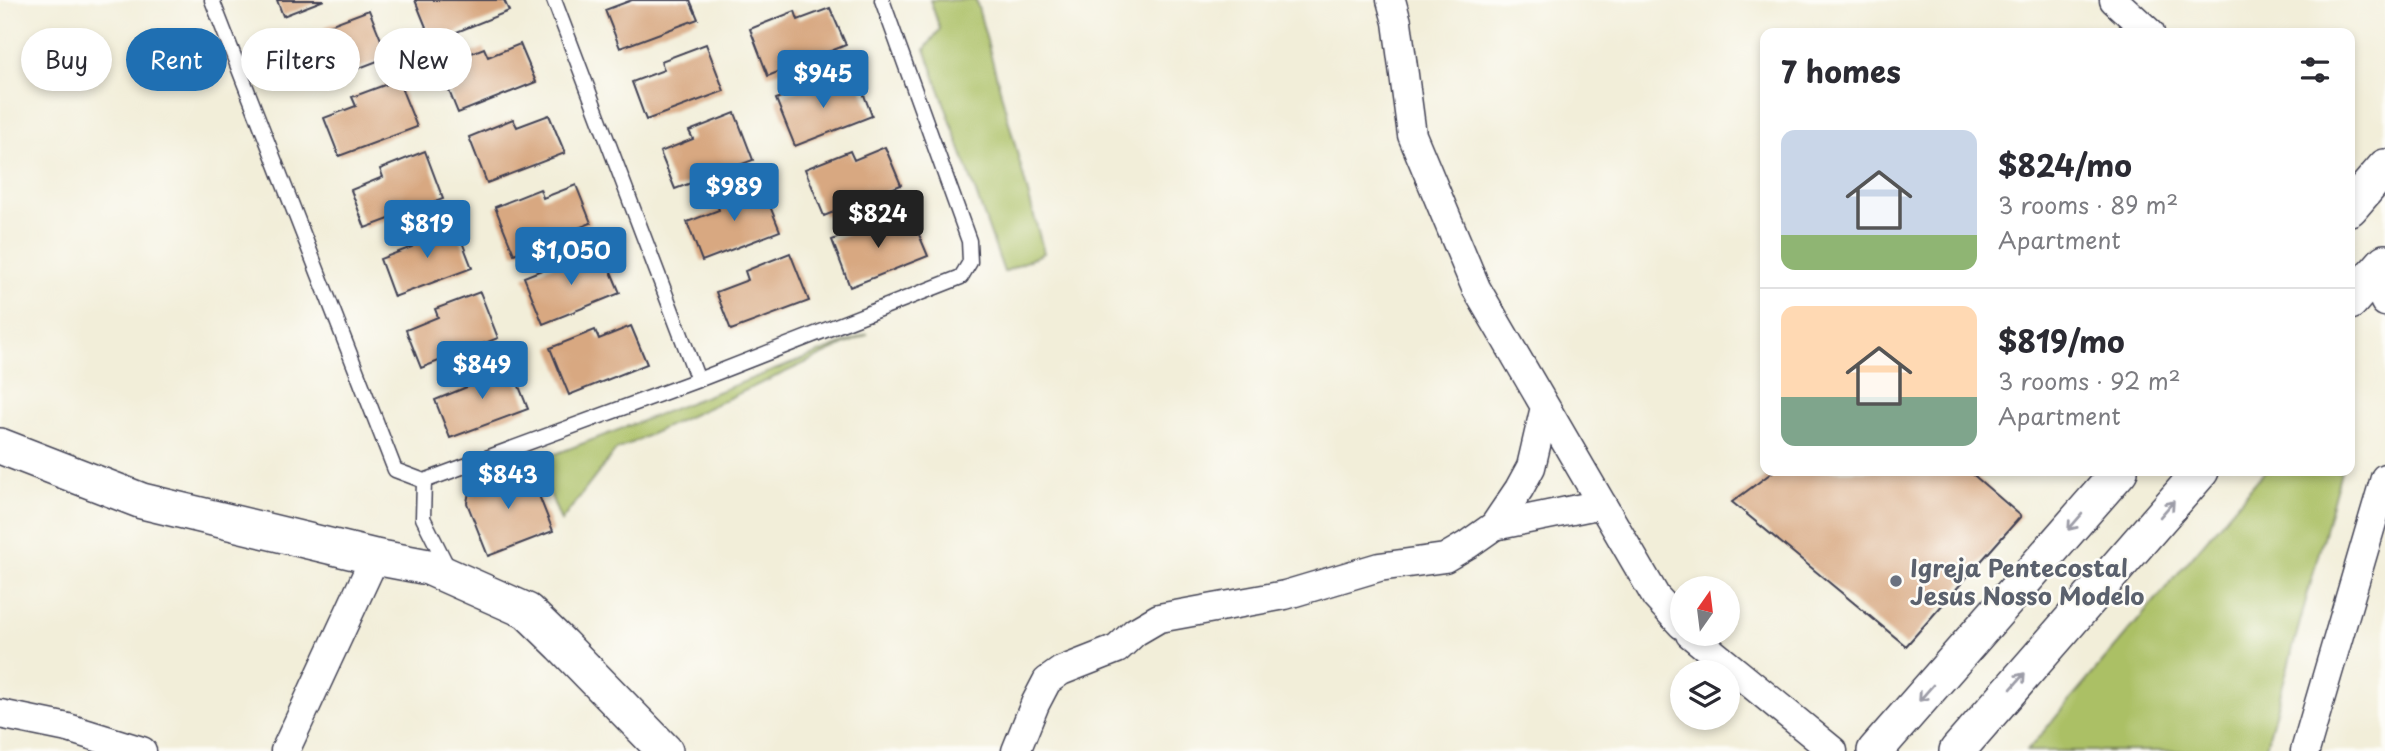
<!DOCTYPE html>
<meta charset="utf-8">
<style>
body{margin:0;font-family:"Playpen Sans",sans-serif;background:#f7f7f7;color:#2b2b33;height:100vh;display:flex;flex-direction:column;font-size:26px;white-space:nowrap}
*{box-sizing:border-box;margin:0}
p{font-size:23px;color:#7c7c81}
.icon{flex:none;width:38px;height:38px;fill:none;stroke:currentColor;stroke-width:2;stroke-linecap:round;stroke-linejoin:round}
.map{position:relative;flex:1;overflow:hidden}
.drawer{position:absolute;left:1760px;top:28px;width:595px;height:448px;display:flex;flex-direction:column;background:#fff;border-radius:14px;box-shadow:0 4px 10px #0003}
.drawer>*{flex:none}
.guide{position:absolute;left:21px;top:28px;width:665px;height:63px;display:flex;gap:14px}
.needle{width:46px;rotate:14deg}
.controls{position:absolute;left:1670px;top:576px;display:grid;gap:14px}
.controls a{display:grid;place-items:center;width:70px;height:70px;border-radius:50%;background:#fff;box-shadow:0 4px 10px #0003;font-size:35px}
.price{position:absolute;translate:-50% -60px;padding:0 16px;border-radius:7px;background:#1f6fb2;color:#fff;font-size:23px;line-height:46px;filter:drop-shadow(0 2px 4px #0008)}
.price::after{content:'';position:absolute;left:50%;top:42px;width:21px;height:16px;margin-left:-10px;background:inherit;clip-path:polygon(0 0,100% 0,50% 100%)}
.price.current{background:#222;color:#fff}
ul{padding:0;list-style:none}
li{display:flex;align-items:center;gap:21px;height:175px;padding:0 21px}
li+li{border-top:2px solid #e1e1e2}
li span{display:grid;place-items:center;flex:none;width:196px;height:140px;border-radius:14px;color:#555}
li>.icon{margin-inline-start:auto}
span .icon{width:84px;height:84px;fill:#fffc;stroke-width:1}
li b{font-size:30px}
h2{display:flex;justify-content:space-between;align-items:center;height:84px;padding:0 21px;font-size:30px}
.tag{padding:0 24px;border-radius:32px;background:#fff;box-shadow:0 4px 10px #0003;font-size:24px;line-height:63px}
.tag.current{background:#1f6fb2;color:#fff}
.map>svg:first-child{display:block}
.green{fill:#abc065;stroke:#667150;stroke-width:2}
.building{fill:#d8a881}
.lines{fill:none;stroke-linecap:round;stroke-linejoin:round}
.service-casing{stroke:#414153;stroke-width:17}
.minor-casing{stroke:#414153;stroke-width:31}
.tertiary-casing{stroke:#414153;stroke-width:38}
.service{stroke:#fff;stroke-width:14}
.minor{stroke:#fff;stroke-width:28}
.tertiary{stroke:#fff;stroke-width:35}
.oneway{stroke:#9c9ca7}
.worship-dot{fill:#6b7280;stroke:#fdfcf7;stroke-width:2.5}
.labels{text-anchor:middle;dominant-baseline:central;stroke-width:5;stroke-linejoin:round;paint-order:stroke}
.worship-label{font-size:24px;font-weight:bold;fill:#5b616d;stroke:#fdfcf7;text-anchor:start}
</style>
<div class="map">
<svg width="2385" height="751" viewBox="0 0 2385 751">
<rect width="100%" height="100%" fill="#fdfcf7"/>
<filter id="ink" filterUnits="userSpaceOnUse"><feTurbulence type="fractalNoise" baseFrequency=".0143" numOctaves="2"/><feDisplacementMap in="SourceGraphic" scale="14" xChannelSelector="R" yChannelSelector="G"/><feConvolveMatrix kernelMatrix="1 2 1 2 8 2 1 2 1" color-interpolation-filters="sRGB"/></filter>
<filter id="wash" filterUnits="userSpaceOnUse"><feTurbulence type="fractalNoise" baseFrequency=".00686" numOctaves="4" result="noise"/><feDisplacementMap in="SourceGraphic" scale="28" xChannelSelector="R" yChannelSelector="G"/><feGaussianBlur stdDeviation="1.57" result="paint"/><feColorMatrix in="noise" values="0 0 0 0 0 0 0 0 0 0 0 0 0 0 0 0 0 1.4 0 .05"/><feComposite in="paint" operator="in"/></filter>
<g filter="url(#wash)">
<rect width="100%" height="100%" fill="#f2eed9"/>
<path class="green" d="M930,0H976L1044,253L1004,272L925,49L940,29Z
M868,334L616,450L561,521L537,461Z
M2265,471H2341L2265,751H2027Z"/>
<g id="blocks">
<path class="building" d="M277,0H324L283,16Z
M415,0H504L509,11L432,42Z
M632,0H690L698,19L620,48L605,10Z
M830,8L846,45L768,76L750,29L795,11L798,20Z
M369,10L388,57L310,87L295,48L327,36L324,27Z
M520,44L536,82L458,113L439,66L484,48L488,57Z
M706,44L724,91L646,120L632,82L664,70L661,61Z
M857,77L872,116L795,146L776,99L821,82L825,90Z
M398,80L417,127L339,156L324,118L356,106L352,97Z
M735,113L753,160L675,189L660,152L693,139L689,131Z
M549,115L565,153L487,183L469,137L513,119L517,127Z
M885,147L901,185L824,216L805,169L850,151L854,160Z
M425,151L443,199L365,228L351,190L383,177L380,169Z
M761,184L780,231L702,261L687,222L719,210L716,201Z
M576,185L591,223L514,254L495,207L540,189L543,198Z
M912,218L928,256L850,287L832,240L876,222L880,231Z
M454,221L472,268L394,297L380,259L412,247L408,238Z
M790,253L809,301L731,330L716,292L748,280L745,271Z
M604,255L620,293L543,324L524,277L569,259L573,268Z
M480,292L498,338L421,368L406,330L438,317L435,309Z
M631,326L647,364L569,395L550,348L595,330L599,339Z
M509,361L528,409L450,438L435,400L467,387L463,379Z
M527,465L553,531L488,556L467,503L470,486Z
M1774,471H1969L2021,516L1906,646L1732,502Z"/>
</g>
</g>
<g filter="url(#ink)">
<use href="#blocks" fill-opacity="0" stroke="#414153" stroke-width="2"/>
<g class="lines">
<defs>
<path id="service" d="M212,0L395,470L424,481
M554,0L698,380
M449,570L423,518L424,481L698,380L961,277L970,262L969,241L882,0"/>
<path id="minor" d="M1391,0L1397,22L1412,135L1476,288L1656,597L1682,625
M2114,0L2150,33
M2373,276L2385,302
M1494,526L1602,504
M1690,634L1833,751
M0,714L68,728L142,751
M285,751L375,557
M1016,751L1035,704L1047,681L1061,671L1117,649L1135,632L1159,618L1285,595L1379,567L1445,558L1467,545L1494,526L1519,489L1531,467L1545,407
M2305,751L2385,478"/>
<path id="tertiary" d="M2350,208L2385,167
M2350,302L2385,262
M0,446L142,501L375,557L428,567L527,611L562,645L665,751
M1875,751L2120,471
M1957,751L2201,471"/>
</defs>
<use href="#service" class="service-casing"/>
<use href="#minor" class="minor-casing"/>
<use href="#tertiary" class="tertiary-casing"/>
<use href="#service" class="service"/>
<use href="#minor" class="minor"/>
<use href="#tertiary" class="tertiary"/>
</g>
<defs><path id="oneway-shaft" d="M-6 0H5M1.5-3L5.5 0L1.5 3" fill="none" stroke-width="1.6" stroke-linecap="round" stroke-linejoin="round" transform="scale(1.75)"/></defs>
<g class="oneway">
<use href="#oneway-shaft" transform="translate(2167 509) rotate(-49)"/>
<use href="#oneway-shaft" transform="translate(2075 522) rotate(131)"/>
<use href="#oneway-shaft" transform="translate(2018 681) rotate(-49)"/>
<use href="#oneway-shaft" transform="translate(1926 693) rotate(131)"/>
</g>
</g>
<circle class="worship-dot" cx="1896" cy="581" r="7"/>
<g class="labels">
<g class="worship-label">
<text x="1910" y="567">Igreja Pentecostal<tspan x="1910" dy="28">Jesus Nosso Modelo</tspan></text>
</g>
</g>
</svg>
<div class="controls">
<a><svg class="needle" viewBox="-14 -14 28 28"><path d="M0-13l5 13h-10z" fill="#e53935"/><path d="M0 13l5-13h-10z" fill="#7c7c81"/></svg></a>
<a><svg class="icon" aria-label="layers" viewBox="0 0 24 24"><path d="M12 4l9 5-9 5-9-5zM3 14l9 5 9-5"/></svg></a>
</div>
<b class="price" style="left:823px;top:110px">$945</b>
<b class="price" style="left:734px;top:223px">$989</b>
<b class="price current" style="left:878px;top:250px">$824</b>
<b class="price" style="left:427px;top:260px">$819</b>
<b class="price" style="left:571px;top:287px">$1,050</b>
<b class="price" style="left:482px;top:401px">$849</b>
<b class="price" style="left:508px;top:511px">$843</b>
<div class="guide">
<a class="tag">Buy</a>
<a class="tag current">Rent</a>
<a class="tag">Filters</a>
<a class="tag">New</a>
</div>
<section class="drawer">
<h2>7 homes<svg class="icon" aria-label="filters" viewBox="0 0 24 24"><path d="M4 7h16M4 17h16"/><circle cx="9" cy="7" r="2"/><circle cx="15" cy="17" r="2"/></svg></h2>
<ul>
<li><span style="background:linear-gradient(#c9d6e8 75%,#8fb573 0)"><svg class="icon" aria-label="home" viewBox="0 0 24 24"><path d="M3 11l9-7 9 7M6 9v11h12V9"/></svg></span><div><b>$824/mo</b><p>3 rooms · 89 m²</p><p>Apartment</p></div></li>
<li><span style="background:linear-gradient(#ffd9b3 65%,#7fa58c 0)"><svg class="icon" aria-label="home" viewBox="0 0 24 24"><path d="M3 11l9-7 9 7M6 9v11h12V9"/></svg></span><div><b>$819/mo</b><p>3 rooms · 92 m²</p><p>Apartment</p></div></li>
</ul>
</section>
</div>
